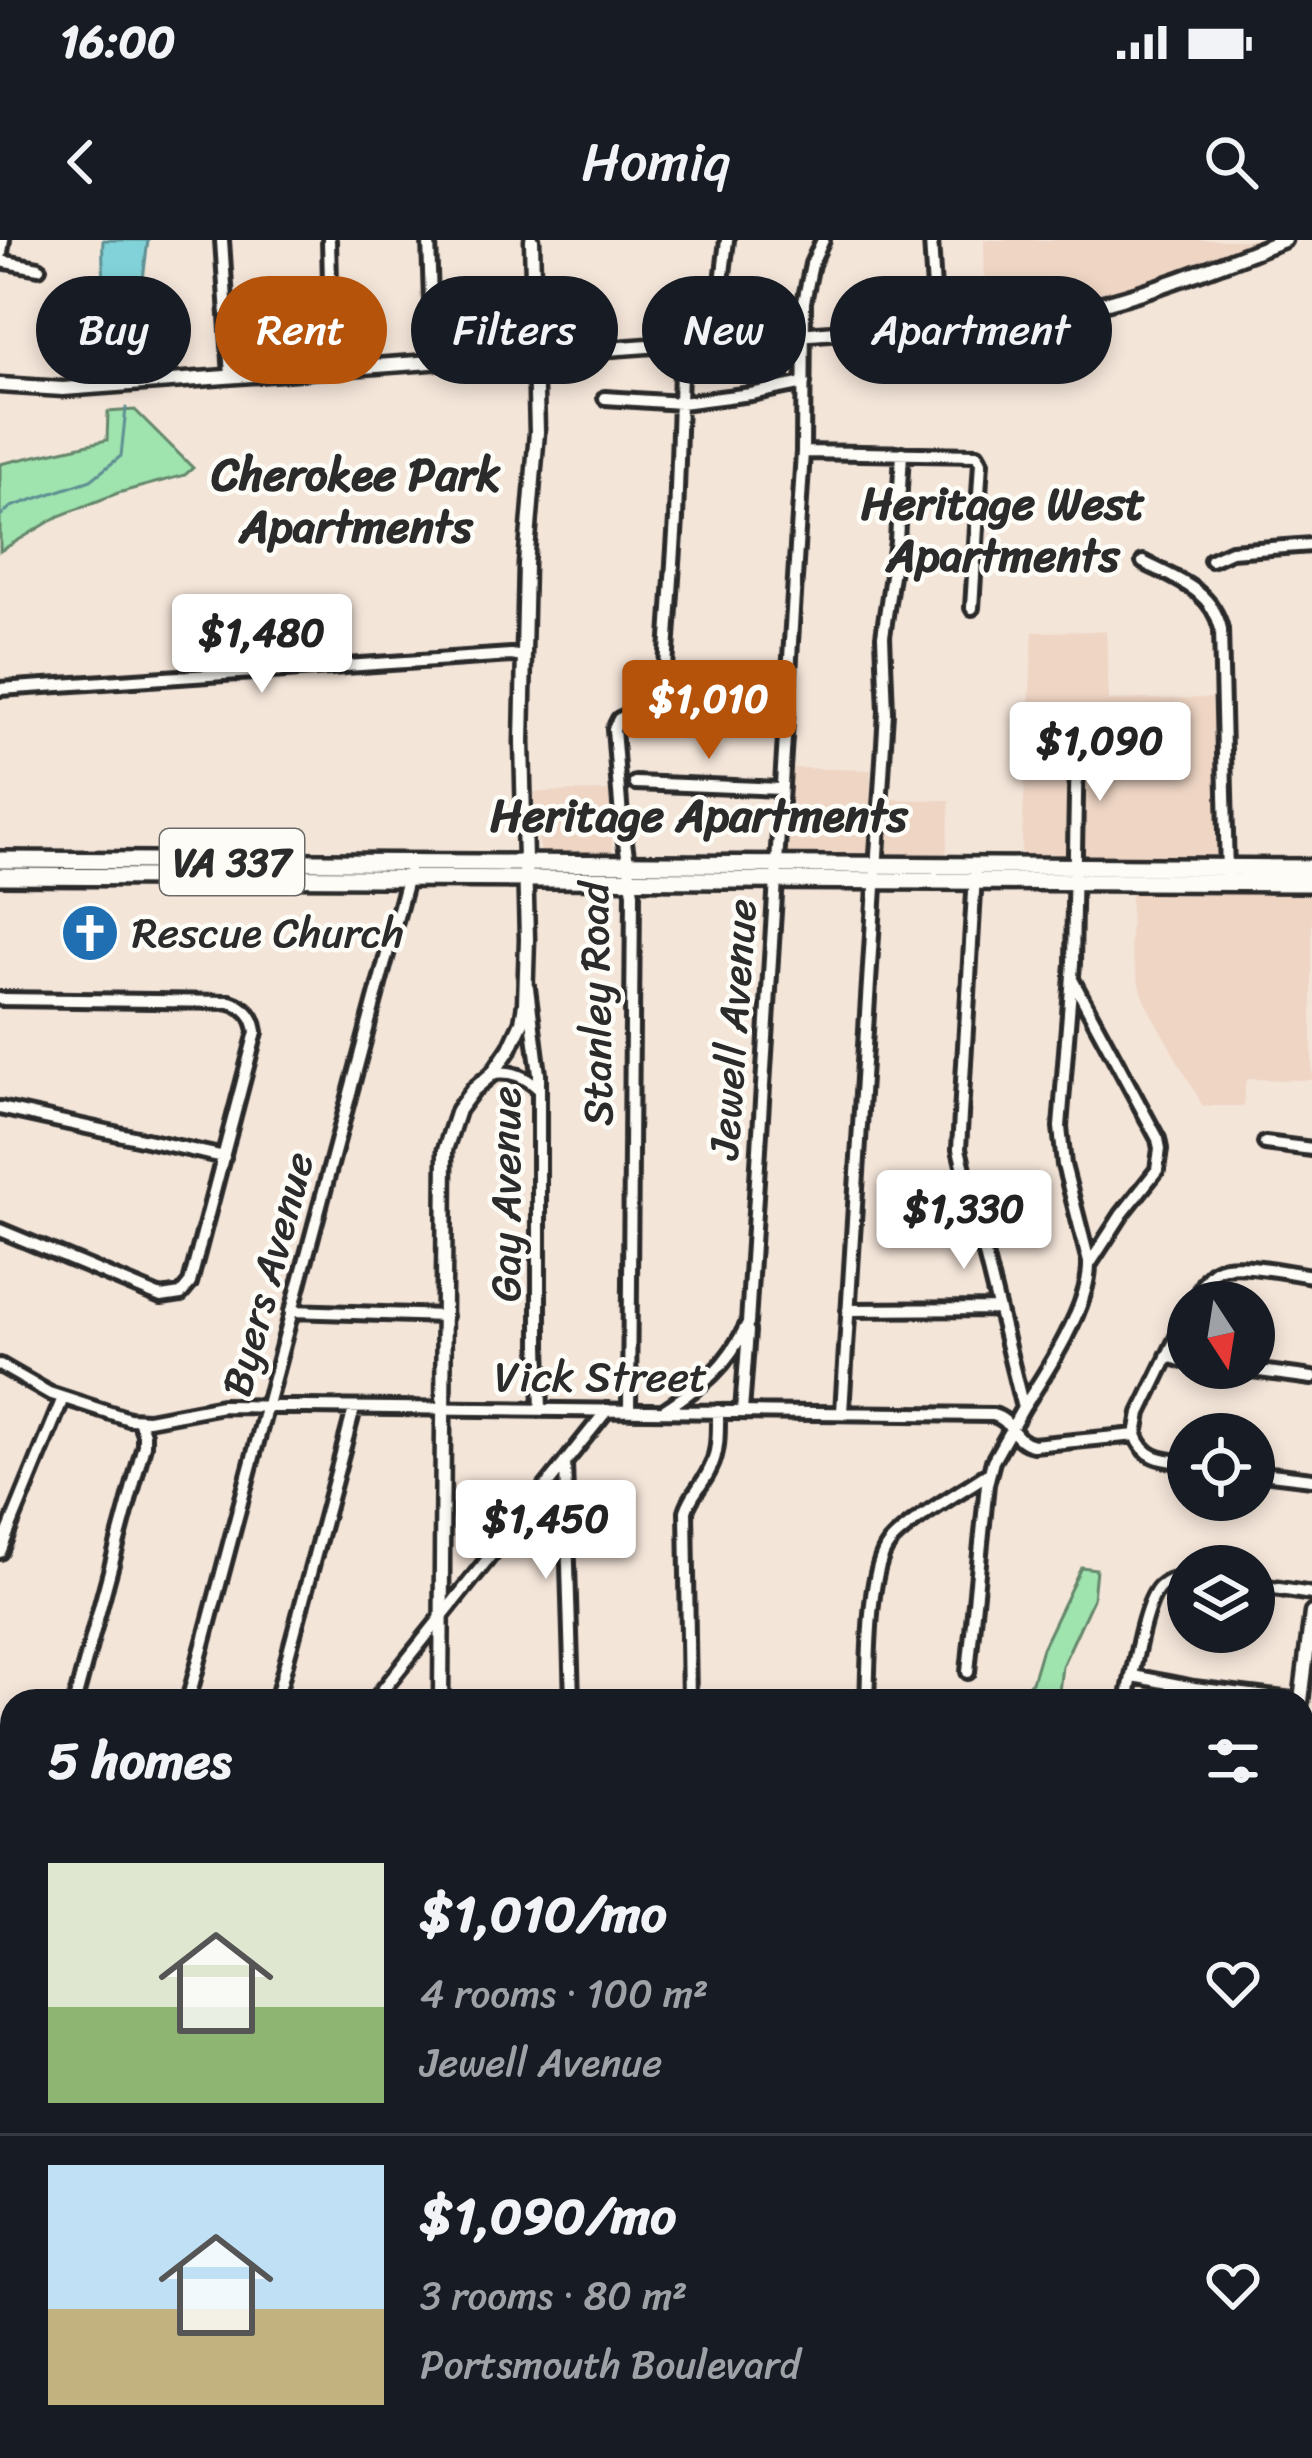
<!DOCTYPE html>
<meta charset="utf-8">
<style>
body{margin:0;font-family:Sriracha,sans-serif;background:#242831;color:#f1f3f6;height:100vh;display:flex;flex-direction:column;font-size:45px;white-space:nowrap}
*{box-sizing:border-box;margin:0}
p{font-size:39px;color:#9ea1a6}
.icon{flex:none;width:66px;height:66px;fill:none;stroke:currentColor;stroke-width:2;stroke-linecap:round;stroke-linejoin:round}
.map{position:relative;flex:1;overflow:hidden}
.sheet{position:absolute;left:0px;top:1449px;width:1314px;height:771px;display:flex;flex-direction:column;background:#171b24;border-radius:36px 36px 0 0;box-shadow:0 6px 18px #0003}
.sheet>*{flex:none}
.hud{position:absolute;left:36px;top:36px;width:1242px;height:108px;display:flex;gap:24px}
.needle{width:78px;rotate:168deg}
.buttons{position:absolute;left:1167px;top:1041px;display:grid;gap:24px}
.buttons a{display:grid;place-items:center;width:108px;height:108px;border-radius:50%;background:#171b24;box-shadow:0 6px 18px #0003;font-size:60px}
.price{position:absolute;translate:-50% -102px;padding:0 27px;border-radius:12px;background:#fff;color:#222;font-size:39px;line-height:78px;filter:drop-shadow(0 3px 6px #0008)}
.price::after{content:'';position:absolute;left:50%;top:72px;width:36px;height:27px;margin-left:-18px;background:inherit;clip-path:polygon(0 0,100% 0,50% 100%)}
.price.active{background:#b45309;color:#fff}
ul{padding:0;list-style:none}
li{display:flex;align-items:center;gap:36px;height:300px;padding:0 48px}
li+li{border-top:3px solid #363941}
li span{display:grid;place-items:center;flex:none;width:336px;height:240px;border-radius:0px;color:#555}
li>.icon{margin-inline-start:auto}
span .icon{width:144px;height:144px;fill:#fffc;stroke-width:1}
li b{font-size:51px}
h2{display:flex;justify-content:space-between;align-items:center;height:144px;padding:0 48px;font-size:51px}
.tag{padding:0 42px;border-radius:54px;background:#171b24;box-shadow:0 6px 18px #0003;font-size:42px;line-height:108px}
.tag.active{background:#b45309;color:#fff}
.status{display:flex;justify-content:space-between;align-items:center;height:84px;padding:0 60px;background:#171b24;direction:ltr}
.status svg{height:33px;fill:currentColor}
header{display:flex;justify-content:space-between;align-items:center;height:156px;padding:0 48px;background:#171b24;font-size:54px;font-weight:600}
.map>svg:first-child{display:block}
.built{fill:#eed5c4}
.green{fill:#9fe3ae;stroke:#65876c;stroke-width:3}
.water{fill:#82d3d9;stroke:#5f9093;stroke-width:3}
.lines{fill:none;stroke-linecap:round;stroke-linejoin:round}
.stream{stroke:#5f9093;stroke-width:3}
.minor-casing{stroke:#2b2b2b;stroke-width:20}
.tertiary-casing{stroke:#2b2b2b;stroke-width:21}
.primary-casing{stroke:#2b2b2b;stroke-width:24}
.minor{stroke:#fdfcf7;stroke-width:10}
.tertiary{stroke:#fdfcf7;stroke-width:12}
.primary{stroke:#fdfcf7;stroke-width:15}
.labels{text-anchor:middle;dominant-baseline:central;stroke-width:9;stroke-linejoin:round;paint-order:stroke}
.shield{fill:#fdfcf7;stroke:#6a6a68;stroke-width:3}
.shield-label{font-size:39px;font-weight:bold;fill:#2b2b2b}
.poi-label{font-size:42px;fill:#2b2b2b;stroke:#fdfcf7;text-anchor:start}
.street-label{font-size:42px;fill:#2b2b2b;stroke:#fdfcf7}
.neighbourhood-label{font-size:45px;font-weight:bold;fill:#2b2b2b;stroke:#fdfcf7}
</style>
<div class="status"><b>16:00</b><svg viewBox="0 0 49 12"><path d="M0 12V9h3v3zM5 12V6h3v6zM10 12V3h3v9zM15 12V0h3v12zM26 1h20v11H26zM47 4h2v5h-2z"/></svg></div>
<header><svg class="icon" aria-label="back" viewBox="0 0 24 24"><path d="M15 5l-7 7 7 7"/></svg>Homiq<svg class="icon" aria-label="search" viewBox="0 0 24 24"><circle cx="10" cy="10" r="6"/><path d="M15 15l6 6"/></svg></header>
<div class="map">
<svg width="1312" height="2218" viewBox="0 0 1312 2218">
<rect width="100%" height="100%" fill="#f4e5d9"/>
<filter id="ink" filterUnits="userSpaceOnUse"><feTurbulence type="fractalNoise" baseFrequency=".00833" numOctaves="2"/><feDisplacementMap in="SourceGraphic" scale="24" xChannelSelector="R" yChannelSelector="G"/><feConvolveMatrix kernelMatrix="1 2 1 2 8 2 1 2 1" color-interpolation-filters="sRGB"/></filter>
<g filter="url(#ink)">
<path class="built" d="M984,0H1255L1168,36L1097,56L985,68Z
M1106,391L1109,460L1214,458L1219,619L1021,618L1033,392Z
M792,528L871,530L870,559L950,560L946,619L790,617L787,611Z
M609,551L613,617L542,616L537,594L534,552Z
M1131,651L1312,652V840L1248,839L1245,843L1244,866H1203L1148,768L1138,741L1130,706Z
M0,1854L12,1860V2162L0,2181Z"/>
<path class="green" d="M135,170L193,228L185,235L118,253L59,276L0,311V224L107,200L108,172Z
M1081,1327L1096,1329L1093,1359L1062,1426L1058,1461H1010L1032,1442L1042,1408Z
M12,1745V1858L0,1851V1763Z
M12,2187V2208H394L393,2218H0V2205Z
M397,2208H955L959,2218H395Z"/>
<path class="water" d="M103,0H148L135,102L126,107L117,104C108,69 101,36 103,0Z"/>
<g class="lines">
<path class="stream" d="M0,276L11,267L91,240L121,216L126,168"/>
<defs>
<path id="minor" d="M222,0L231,136
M329,0L332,129
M429,0L433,122
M931,0L936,84
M0,19L3,0
M0,21L39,28
M721,100L720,59L727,0
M605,158L681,163L751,154L804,143
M803,212L977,215L981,222L972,368
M1211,320L1231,311L1312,305
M1143,322C1176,339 1212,350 1221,389L1227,634
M0,449L511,415L524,417
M635,543L781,549
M1073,741L1158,899L1160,909L1157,930L1122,974L1089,1025
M528,748L539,834V1106L541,1170
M0,759L230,762C246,767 254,776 256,792L190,1043L181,1054L161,1057L0,990
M493,833C512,831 525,836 539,849
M0,868L224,917
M1265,903L1312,909
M1194,1062C1200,1051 1204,1037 1216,1030C1234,1020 1290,1033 1312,1036
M848,1070L997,1069
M291,1071L445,1076
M1167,1116L1188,1122
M0,1125L49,1153L129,1179L148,1180L222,1166L993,1175C1013,1180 1012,1201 1033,1205L1136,1195
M1237,1128L1312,1138
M1023,1168C1046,1133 1091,1064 1089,1022L1064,925L1060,887L1073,723L1077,501
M629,1171L633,653L621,577L614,489L619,479C636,471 654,476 664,457L676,279L682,103
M663,1171C704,1144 726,1128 748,1083L803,212L804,62L812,24L823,0
M742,1171L748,1091
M842,1172L886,472L883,396L897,301L902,213
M1136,1195L1140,1173L1188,1074
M1136,1195C1145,1220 1164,1220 1188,1223
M565,1222L572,1461
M1254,1232L1312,1239
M0,1312L63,1158
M1254,1345L1312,1354
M968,1432L987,1244L993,1221L1023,1168L959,909L975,635
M1133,1436L1194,1448L1301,1461
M75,1461L144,1205V1194L139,1180
M188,1461L409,632
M276,1461L354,1169
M374,1461L607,1170
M689,1461L686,1271C691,1254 703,1245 710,1229C719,1212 718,1191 718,1171
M867,1461C869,1424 867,1332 889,1304C907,1282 964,1250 989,1233
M1127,1461C1133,1436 1143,1363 1160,1347C1169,1339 1177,1338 1188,1338
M0,1618L12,1597
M1302,1637L1312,1638
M1302,1956L1312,1961
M1302,2186L1312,2179
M1219,2208L1248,2218
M1116,2215L1122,2208
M423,2218V2208
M1203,2218L1204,2208
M1271,2218L1273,2208"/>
<path id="tertiary" d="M0,145L63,149L987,81C1028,76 1068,72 1108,62C1168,46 1226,22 1284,0
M441,1461L445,910L458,870L473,850L493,833L510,808L522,782L525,764L527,699L522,502L526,324L537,192L532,0
M1301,1461L1312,1373
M0,2201L12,2181"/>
<path id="primary" d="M0,620L1312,628
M0,636L1312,643"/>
</defs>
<use href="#minor" class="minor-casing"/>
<use href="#tertiary" class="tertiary-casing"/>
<use href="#primary" class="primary-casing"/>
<use href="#minor" class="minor"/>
<use href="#tertiary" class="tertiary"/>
<use href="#primary" class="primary"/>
</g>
</g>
<defs>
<symbol id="church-disc" viewBox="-11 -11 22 22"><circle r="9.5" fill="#1f6fb2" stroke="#fdfcf7"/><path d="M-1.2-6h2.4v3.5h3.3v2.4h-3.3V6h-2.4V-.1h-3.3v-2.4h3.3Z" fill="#fff"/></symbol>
</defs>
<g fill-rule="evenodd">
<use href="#church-disc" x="57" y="660" width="66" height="66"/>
</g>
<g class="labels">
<rect class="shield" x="160" y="589" width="144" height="66" rx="9"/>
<g class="shield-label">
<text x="232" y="622">VA 337</text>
</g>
<g class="poi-label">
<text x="132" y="693">Rescue Church</text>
</g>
<g class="street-label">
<text transform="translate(596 764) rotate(-91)">Stanley Road</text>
<text transform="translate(733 789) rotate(-86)">Jewell Avenue</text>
<text transform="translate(506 954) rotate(-90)">Gay Avenue</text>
<text transform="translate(268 1034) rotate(-75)">Byers Avenue</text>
<text x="601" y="1137">Vick Street</text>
</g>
<g class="neighbourhood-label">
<text x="356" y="235">Cherokee Park<tspan x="356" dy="52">Apartments</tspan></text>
<text x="1003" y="264">Heritage West<tspan x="1003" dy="52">Apartments</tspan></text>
<text x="699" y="576">Heritage Apartments</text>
</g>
</g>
</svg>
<div class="buttons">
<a><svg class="needle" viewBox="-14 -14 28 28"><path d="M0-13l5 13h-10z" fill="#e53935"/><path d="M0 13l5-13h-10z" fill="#9ea1a6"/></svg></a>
<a><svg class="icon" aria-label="locate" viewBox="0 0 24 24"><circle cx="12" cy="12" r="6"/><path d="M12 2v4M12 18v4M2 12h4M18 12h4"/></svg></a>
<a><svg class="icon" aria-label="layers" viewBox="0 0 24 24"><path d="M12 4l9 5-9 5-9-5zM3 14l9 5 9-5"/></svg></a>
</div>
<b class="price" style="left:262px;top:456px">$1,480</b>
<b class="price active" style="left:709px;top:522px">$1,010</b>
<b class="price" style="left:1100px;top:564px">$1,090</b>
<b class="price" style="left:964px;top:1032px">$1,330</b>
<b class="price" style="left:546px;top:1342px">$1,450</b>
<div class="hud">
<a class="tag">Buy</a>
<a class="tag active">Rent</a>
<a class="tag">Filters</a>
<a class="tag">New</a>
<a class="tag">Apartment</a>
</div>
<section class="sheet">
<h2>5 homes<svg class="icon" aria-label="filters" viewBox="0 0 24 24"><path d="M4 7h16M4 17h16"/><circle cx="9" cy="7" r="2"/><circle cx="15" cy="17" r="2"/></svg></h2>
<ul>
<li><span style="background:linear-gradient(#dfe7d0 60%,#8fb573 0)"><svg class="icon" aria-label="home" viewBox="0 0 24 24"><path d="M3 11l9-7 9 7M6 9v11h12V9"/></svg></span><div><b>$1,010/mo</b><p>4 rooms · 100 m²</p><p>Jewell Avenue</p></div><svg class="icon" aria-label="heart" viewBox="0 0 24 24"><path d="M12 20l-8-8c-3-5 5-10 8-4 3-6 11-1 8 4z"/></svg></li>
<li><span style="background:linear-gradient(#bfe0f5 60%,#c2b280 0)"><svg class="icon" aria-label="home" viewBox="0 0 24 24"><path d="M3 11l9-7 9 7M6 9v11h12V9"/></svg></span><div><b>$1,090/mo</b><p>3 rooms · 80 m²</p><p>Portsmouth Boulevard</p></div><svg class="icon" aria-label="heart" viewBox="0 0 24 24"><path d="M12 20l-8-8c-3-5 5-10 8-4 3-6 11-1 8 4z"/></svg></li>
</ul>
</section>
</div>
